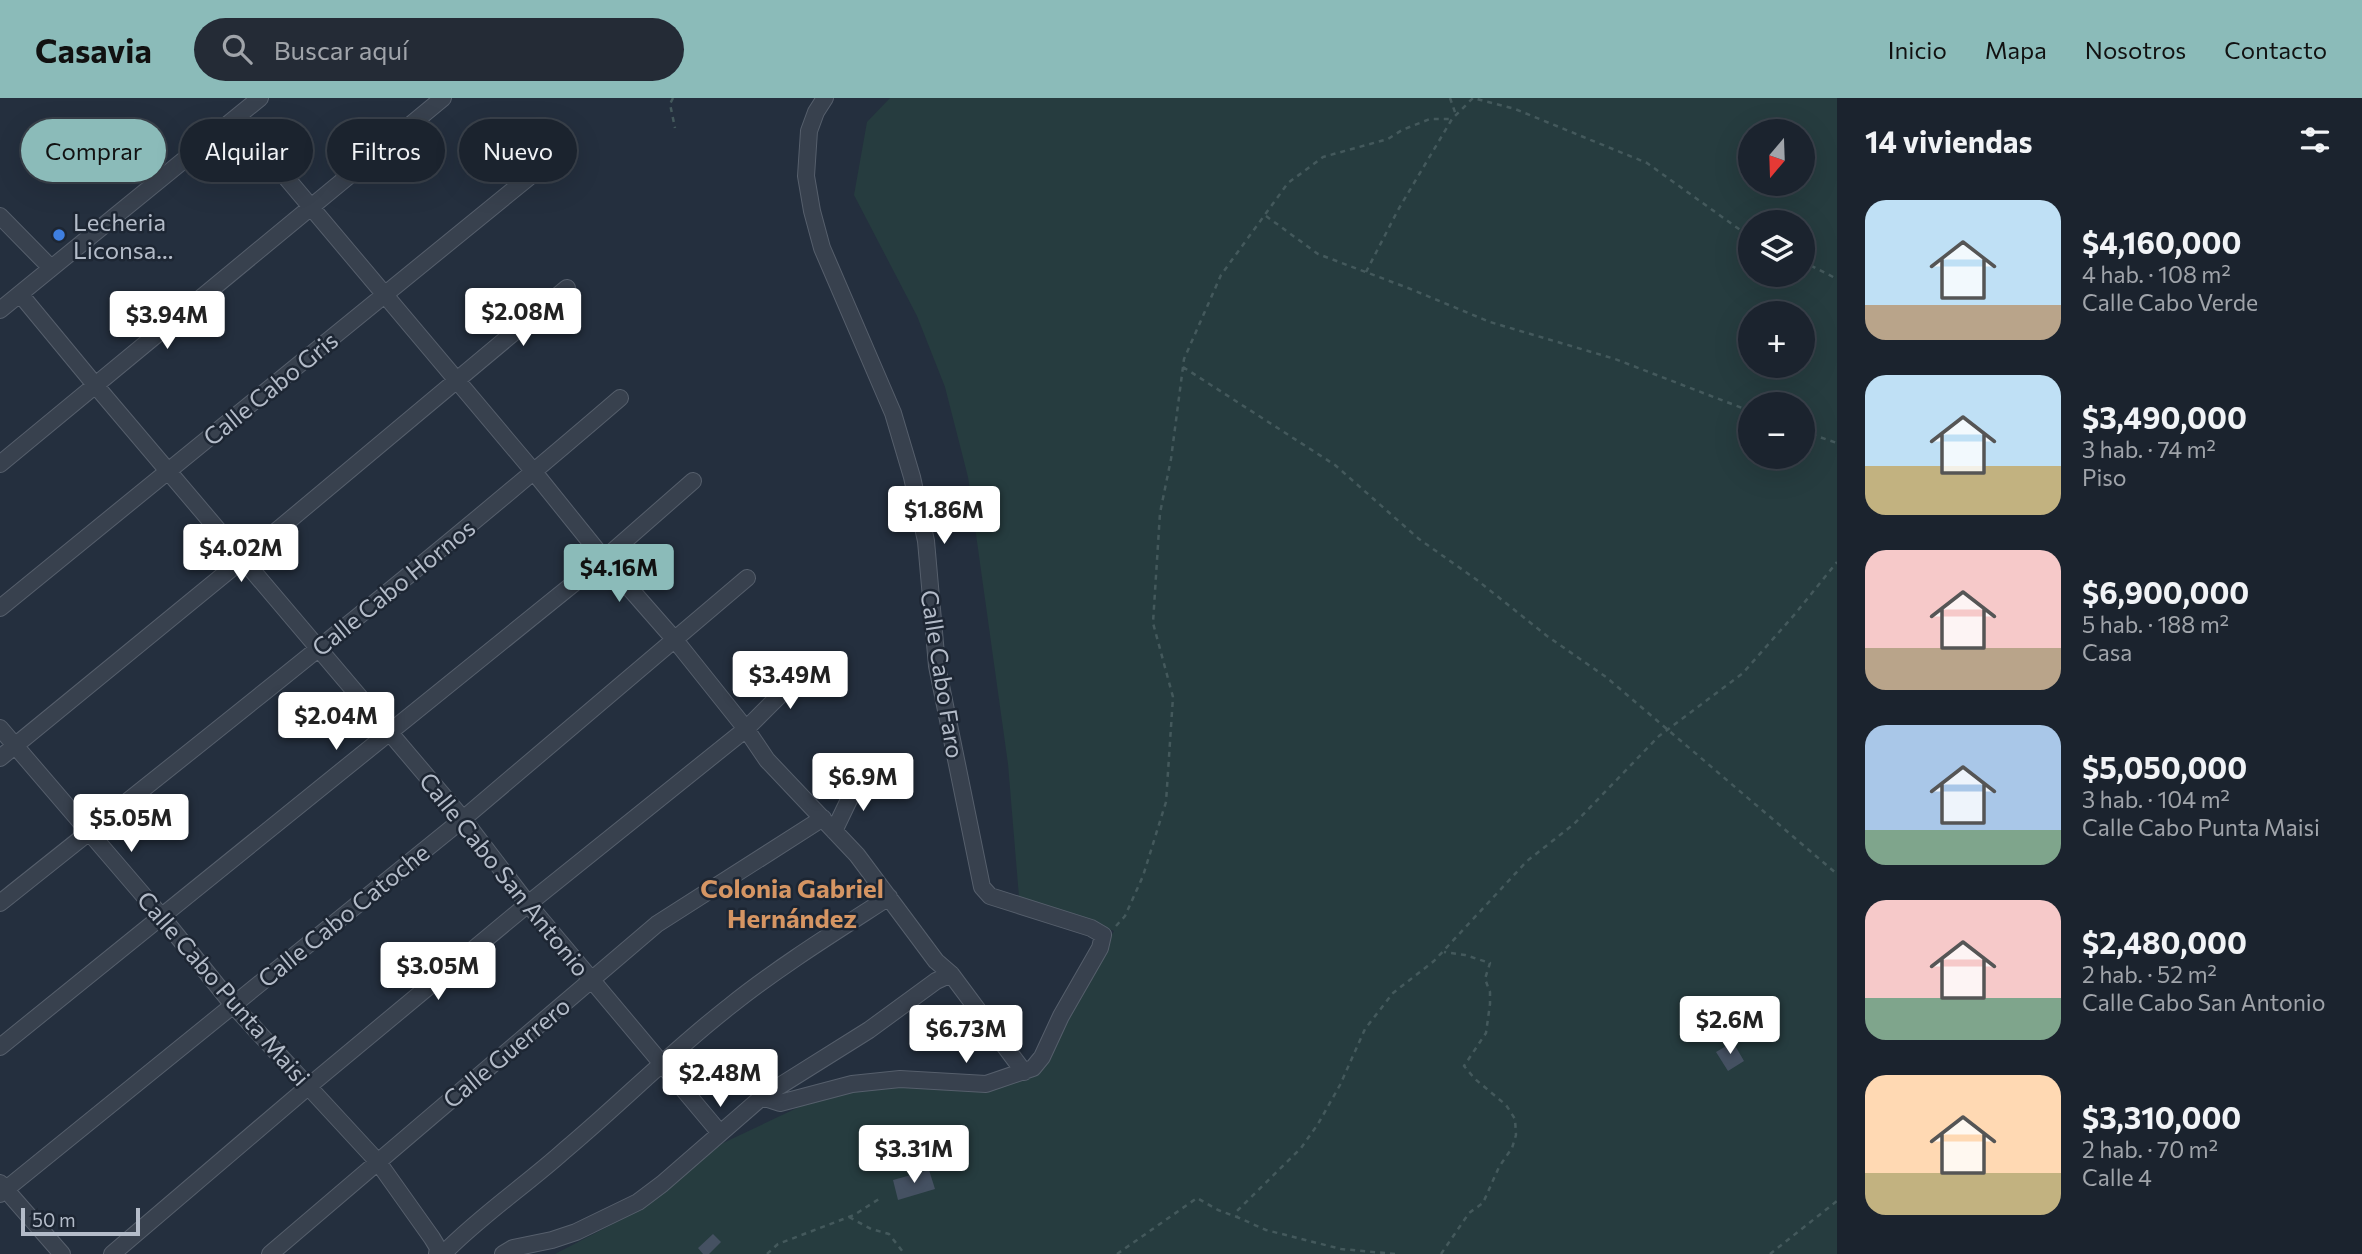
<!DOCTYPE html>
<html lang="es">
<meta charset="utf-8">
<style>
body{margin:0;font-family:Commissioner,sans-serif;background:#242b36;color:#f1f3f6;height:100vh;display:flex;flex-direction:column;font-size:26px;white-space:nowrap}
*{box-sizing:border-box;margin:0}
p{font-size:23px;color:#a0a4aa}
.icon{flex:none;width:38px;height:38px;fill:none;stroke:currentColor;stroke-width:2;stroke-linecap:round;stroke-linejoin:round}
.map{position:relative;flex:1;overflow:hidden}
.drawer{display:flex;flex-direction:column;background:#1b232e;width:525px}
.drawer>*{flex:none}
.top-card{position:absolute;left:21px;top:21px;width:665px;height:63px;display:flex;gap:14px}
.needle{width:46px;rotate:199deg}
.tools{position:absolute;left:1738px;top:21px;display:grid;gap:14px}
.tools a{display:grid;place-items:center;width:77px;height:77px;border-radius:50%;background:#1b232e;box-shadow:0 7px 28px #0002,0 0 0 2px #39404a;font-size:35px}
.scale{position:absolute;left:21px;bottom:18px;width:119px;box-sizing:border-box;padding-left:7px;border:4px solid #b4bcc9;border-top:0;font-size:19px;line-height:24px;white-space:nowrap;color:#b4bcc9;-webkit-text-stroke:5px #1d2633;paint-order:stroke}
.price{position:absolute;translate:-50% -60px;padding:0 16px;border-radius:7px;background:#fff;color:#222;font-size:23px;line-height:46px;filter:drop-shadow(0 2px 4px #0008)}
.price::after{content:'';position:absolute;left:50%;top:42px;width:21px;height:16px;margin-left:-10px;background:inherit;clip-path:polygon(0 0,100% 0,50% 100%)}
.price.active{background:#8bbbb9;color:#111}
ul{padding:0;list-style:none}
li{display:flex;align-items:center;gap:21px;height:175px;padding:0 28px}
li span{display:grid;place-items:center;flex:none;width:196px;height:140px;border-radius:21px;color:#555}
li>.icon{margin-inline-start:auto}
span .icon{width:84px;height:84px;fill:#fffc;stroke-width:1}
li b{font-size:30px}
h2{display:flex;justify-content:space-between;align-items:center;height:84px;padding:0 28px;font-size:30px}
.chip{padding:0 24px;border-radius:32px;background:#1b232e;box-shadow:0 7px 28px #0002,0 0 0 2px #39404a;font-size:24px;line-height:63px}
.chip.active{background:#8bbbb9;color:#111}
header{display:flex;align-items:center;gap:42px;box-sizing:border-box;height:98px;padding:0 35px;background:#8bbbb9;color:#111}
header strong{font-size:33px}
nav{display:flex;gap:38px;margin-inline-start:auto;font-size:24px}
.search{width:490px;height:63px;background:#242b36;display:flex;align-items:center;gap:18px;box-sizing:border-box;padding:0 24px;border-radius:38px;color:#a0a4aa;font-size:26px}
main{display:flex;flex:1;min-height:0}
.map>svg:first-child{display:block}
.green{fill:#263c3f;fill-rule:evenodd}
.building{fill:#455162}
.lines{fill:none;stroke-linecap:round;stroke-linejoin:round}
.minor-casing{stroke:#565f6c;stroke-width:18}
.path{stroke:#44595c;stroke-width:2.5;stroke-dasharray:5 5;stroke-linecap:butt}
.minor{stroke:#38414e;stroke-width:16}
.shop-dot{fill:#3f7fe0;stroke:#1d2633;stroke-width:2.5}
.labels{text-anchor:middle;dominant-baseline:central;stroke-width:5;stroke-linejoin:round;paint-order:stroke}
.poi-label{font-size:24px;fill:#b4bcc9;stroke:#1d2633;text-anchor:start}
.street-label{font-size:24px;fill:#b4bcc9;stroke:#1d2633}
.neighbourhood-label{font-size:26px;font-weight:bold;fill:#d59563;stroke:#1d2633}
</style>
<header>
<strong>Casavia</strong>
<div class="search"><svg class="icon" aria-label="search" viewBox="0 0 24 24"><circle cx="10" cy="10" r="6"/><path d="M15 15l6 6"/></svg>Buscar aquí</div>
<nav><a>Inicio</a><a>Mapa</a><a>Nosotros</a><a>Contacto</a></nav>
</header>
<main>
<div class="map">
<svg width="1837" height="1156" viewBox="0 0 1837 1156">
<rect width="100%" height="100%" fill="#242f3e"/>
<path class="green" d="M890,0H1837V1156H555L634,1115L723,1045L831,994L1028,979L1114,833L1019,799L1008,666L968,379L945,289L917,218L854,97L867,24ZM1750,33H1802V86H1750ZM1750,124H1802V177H1750ZM1750,215H1802V268H1750ZM1750,306H1802V359H1750Z"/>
<path class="building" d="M1733,944L1744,963L1728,973L1716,954Z
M929,1072L935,1091L898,1102L893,1082Z
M713,1136L721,1144L709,1156H703L698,1150Z"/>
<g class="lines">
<defs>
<path id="minor" d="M236,20L534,374L604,461L675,542L746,631L767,662L857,757L936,863L951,876L1024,974
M0,118L51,170
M20,196L96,288L463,721L528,806L720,1035
M0,212L260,0
M0,366L443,0
M0,510L539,71
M0,630L162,819L233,907L378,1064L432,1140L438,1150L437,1156
M0,660L243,461L567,190
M834,733L859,681
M0,805C208,639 418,474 620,300
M0,949L604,461L693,383
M762,999L780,1005L852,986L900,981L986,986L1033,970L1042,959L1061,918L1100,850L1103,837L1091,830L990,798L982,789L937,568L926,443L912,379L893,315L822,150L812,113L806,78L809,33L816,14L825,0
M0,1085L62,1156
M0,1096L463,721L747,480
M112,1156L309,988L528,806L746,631L781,596L799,568
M270,1156L657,826L823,720
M443,1156C481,1117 525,1088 565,1052C621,1005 672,953 730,908C780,868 835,834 889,799
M503,1156L513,1150L552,1142L576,1134L638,1104L662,1086L762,999L869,932L936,883L951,876"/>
</defs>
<use href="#minor" class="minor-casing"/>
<path class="path" d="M673,0L670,6L675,30
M1450,0L1456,17
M1266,118L1318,156L1408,190L1490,224L1615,261L1750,313
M1802,163L1837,181
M1366,174L1398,112L1452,21L1473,0L1515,11L1647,65L1750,139
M1183,269L1335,367L1419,441L1477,482L1547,538L1606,579L1837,776
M1802,333L1837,345
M1116,828L1125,818L1143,778L1166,704L1173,599L1153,525L1160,415L1171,361L1184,261L1221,177L1288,85L1323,59L1388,41L1402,32L1430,21H1452
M849,1119L871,1131L889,1136L903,1154L902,1156
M767,1156L778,1146L854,1117L882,1099
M1117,1156L1197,1100L1218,1112L1237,1119
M1395,1156L1341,1151L1266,1132L1237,1119L1236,1114L1301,1050L1318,1026L1340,987L1365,931L1393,895L1434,863L1527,763L1574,726L1659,638L1743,575L1795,516L1837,464
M1441,1156L1469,1115L1483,1105L1499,1069L1512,1050L1516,1037L1515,1021L1506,1007L1475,981L1464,968L1486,935L1490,906V894L1485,881L1490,865L1465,857L1444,854
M1770,1156L1837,1103"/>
<use href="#minor" class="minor"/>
</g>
<circle class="shop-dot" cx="59" cy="137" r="7"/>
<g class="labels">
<g class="poi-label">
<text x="73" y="123">Lecheria<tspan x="73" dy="28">Liconsa...</tspan></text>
</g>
<g class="street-label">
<text transform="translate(270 290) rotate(-39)">Calle Cabo Gris</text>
<text transform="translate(393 489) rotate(-39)">Calle Cabo Hornos</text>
<text transform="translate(943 576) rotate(81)">Calle Cabo Faro</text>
<text transform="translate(505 776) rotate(51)">Calle Cabo San Antonio</text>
<text transform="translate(343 817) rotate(-39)">Calle Cabo Catoche</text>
<text transform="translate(224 890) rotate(49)">Calle Cabo Punta Maisi</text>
<text transform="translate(506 954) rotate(-40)">Calle Guerrero</text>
</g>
<g class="neighbourhood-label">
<text x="792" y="789">Colonia Gabriel<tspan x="792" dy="30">Hernández</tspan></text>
</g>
</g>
</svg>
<div class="tools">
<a><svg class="needle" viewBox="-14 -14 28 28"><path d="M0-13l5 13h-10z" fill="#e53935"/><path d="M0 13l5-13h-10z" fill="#a0a4aa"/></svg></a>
<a><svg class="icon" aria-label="layers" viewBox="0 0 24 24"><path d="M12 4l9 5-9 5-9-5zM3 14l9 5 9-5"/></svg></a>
<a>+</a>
<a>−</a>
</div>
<div class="scale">50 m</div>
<b class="price" style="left:523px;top:250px">$2.08M</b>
<b class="price" style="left:167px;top:253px">$3.94M</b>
<b class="price" style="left:944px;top:448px">$1.86M</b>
<b class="price" style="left:241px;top:486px">$4.02M</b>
<b class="price active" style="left:619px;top:506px">$4.16M</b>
<b class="price" style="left:790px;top:613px">$3.49M</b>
<b class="price" style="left:336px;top:654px">$2.04M</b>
<b class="price" style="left:863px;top:715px">$6.9M</b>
<b class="price" style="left:131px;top:756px">$5.05M</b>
<b class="price" style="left:438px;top:904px">$3.05M</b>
<b class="price" style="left:1730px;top:958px">$2.6M</b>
<b class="price" style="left:966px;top:967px">$6.73M</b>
<b class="price" style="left:720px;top:1011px">$2.48M</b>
<b class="price" style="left:914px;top:1087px">$3.31M</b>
<div class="top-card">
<a class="chip active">Comprar</a>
<a class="chip">Alquilar</a>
<a class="chip">Filtros</a>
<a class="chip">Nuevo</a>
</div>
</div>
<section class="drawer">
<h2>14 viviendas<svg class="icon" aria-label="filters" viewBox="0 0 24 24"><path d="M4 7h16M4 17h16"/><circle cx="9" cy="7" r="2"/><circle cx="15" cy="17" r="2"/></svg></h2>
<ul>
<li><span style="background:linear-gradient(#bfe0f5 75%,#b9a48a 0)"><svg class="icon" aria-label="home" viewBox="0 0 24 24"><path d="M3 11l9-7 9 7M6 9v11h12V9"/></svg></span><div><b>$4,160,000</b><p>4 hab. · 108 m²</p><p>Calle Cabo Verde</p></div></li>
<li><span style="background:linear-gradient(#bfe0f5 65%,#c2b280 0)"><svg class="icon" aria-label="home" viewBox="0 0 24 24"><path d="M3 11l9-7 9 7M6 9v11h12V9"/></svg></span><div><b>$3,490,000</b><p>3 hab. · 74 m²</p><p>Piso</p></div></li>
<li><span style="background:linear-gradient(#f6c9c9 70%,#b9a48a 0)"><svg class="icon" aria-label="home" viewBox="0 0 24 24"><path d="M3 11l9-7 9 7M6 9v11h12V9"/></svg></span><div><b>$6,900,000</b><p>5 hab. · 188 m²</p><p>Casa</p></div></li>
<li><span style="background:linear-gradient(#a9c7e8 75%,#7fa58c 0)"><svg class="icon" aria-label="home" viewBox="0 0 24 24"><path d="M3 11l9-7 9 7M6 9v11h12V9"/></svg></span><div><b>$5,050,000</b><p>3 hab. · 104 m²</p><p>Calle Cabo Punta Maisi</p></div></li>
<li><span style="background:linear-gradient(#f6c9c9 70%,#7fa58c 0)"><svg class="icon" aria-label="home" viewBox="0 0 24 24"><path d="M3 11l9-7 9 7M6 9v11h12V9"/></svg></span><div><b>$2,480,000</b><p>2 hab. · 52 m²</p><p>Calle Cabo San Antonio</p></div></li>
<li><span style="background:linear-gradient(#ffd9b3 70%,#c2b280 0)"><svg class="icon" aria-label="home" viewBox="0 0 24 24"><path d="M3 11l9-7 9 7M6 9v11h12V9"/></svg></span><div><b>$3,310,000</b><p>2 hab. · 70 m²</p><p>Calle 4</p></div></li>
</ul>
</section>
</main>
